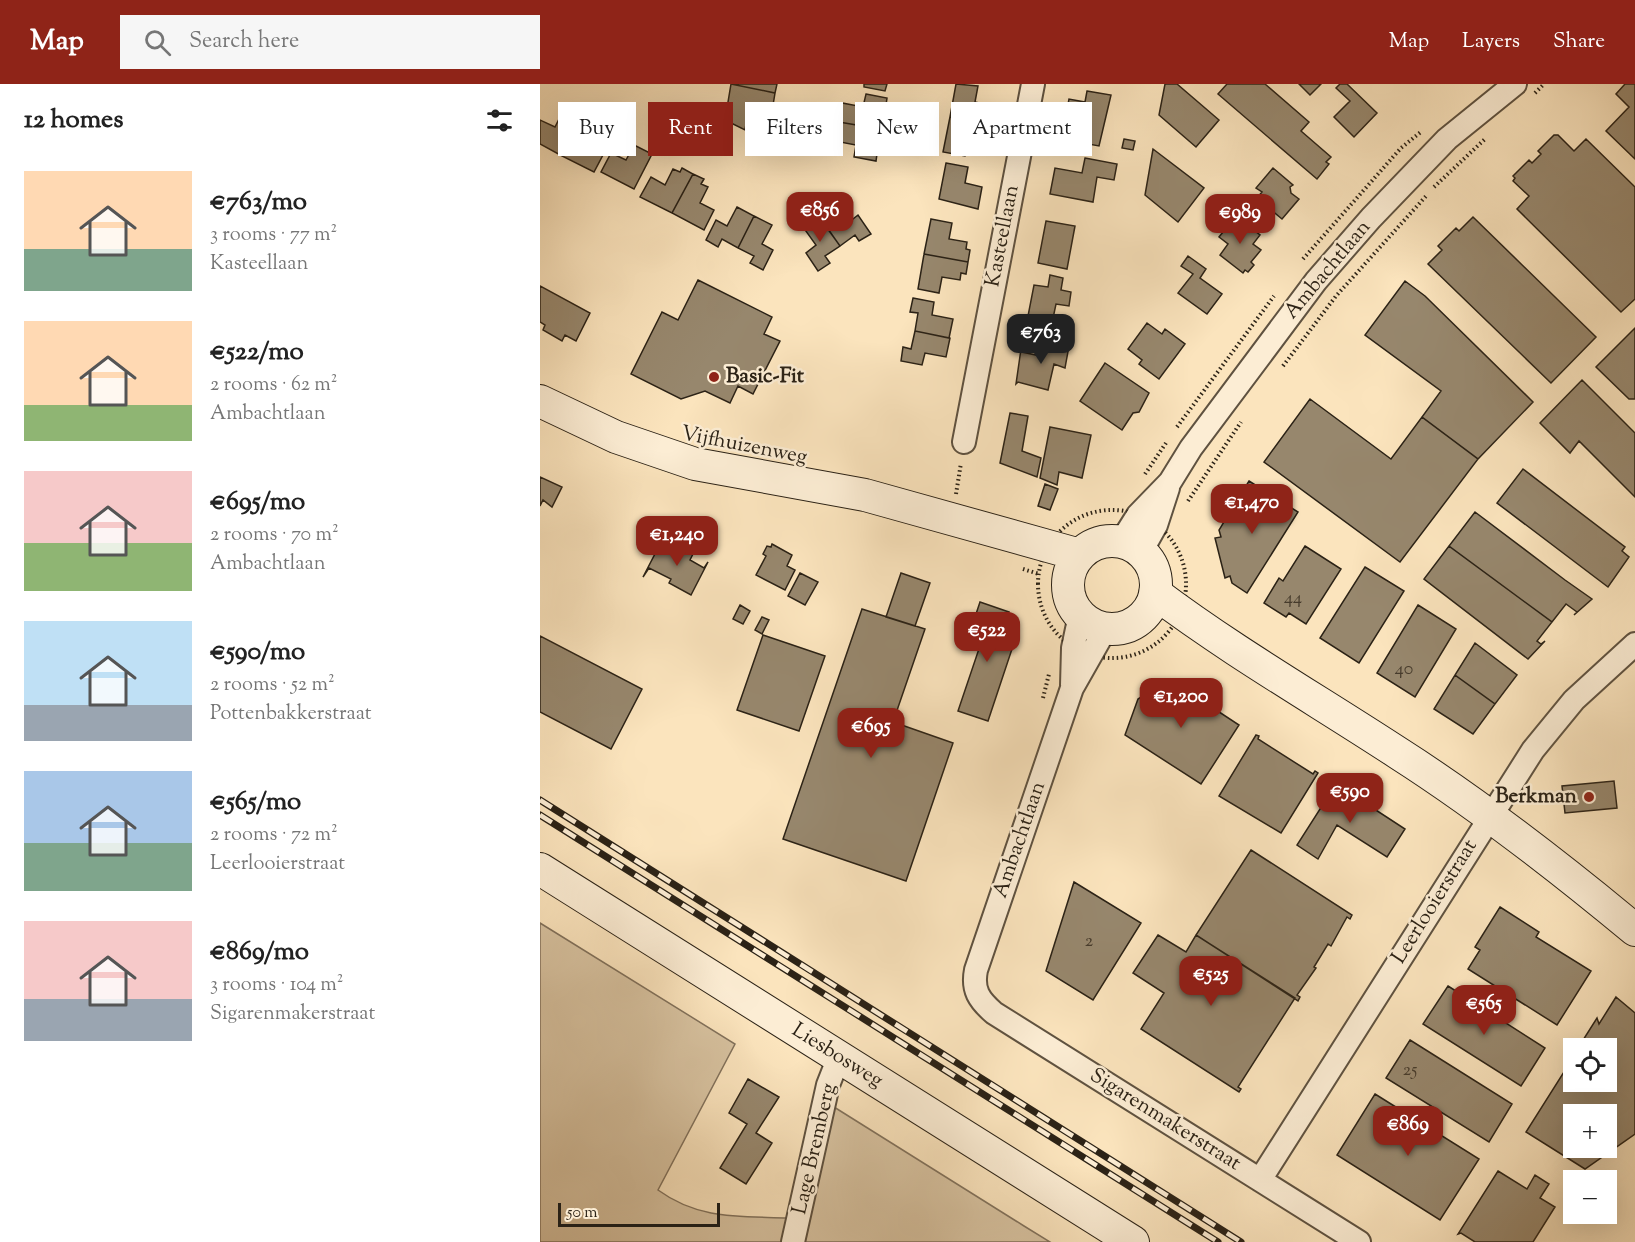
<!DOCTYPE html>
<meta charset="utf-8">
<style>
body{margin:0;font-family:"Sorts Mill Goudy",serif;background:#f6f6f6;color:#222;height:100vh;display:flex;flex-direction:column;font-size:22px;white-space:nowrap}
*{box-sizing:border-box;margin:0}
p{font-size:20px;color:#767676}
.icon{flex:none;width:33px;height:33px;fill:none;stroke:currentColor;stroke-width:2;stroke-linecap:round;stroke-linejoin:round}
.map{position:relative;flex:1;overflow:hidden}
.panel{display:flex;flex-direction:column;background:#fff;width:540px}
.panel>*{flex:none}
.guide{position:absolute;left:18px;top:18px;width:570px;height:54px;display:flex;gap:12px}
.buttons{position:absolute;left:1023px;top:954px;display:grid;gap:12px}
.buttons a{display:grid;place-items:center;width:54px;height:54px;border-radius:0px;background:#fff;box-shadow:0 6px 24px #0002;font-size:30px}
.scale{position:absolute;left:18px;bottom:15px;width:162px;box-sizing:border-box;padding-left:6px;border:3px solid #2b2216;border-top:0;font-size:16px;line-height:21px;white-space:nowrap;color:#2b2216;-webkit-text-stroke:4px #fcedd4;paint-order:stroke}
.price{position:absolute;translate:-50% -51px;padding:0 14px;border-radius:12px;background:#8f2418;color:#fff;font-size:20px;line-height:39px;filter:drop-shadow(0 2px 3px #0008)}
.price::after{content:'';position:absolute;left:50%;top:36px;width:18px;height:14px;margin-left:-9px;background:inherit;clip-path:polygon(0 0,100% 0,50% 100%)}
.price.current{background:#222;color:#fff}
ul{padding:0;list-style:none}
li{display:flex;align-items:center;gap:18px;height:150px;padding:0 24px}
li span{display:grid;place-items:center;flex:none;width:168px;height:120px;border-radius:0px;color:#555}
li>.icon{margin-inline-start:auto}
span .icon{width:72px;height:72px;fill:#fffc;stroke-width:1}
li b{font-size:26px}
h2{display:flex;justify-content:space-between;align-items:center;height:72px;padding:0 24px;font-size:26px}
.tag{padding:0 21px;border-radius:0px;background:#fff;box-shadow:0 6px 24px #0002;font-size:21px;line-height:54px}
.tag.current{background:#8f2418;color:#fff}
header{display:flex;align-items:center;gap:36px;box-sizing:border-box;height:84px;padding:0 30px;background:#8f2418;color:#fff}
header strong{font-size:28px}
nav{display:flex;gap:33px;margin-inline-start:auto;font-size:21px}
.search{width:420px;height:54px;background:#f6f6f6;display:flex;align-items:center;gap:15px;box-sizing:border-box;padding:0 21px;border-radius:0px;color:#767676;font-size:22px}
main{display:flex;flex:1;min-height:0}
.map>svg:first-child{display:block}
.green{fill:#d8c3a1;stroke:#82725c;stroke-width:1.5}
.building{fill:#97876d;stroke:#2b2216;stroke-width:1.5;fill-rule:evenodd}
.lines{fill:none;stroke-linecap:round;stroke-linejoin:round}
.street-casing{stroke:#5f5240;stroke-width:26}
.secondary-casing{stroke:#2b2216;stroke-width:34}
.path{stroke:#2b2216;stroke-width:4;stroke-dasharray:1.5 3;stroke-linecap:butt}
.street{stroke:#fcedd4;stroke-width:22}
.secondary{stroke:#fcedd4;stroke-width:32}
.rail-casing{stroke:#2b2216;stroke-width:7}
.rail{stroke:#fcedd4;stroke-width:4.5;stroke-dasharray:14;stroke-linecap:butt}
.poi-dot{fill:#8f2418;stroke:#fcedd4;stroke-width:2}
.labels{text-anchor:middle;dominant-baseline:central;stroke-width:5;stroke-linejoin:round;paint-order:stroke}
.number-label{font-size:18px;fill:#463b2c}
.street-label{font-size:21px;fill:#2b2216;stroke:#fcedd4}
.poi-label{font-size:21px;font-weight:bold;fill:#2b2216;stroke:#fcedd4;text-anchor:start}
</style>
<header>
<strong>Map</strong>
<div class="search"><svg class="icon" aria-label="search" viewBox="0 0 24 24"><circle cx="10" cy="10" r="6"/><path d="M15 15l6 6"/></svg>Search here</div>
<nav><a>Map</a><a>Layers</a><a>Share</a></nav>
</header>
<main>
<section class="panel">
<h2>12 homes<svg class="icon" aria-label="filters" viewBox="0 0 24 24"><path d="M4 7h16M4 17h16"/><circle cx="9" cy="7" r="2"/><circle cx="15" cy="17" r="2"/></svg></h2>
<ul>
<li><span style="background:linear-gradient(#ffd9b3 65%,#7fa58c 0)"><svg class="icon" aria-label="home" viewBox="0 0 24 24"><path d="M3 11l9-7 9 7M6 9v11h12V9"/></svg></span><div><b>€763/mo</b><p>3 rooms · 77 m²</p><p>Kasteellaan</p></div></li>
<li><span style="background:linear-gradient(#ffd9b3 70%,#8fb573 0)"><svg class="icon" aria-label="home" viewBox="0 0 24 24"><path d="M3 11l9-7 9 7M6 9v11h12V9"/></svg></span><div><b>€522/mo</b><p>2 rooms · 62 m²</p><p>Ambachtlaan</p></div></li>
<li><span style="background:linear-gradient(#f6c9c9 60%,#8fb573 0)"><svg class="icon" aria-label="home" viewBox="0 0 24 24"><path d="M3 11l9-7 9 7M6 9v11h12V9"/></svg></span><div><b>€695/mo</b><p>2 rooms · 70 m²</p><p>Ambachtlaan</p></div></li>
<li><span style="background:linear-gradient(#bfe0f5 70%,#9aa5b1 0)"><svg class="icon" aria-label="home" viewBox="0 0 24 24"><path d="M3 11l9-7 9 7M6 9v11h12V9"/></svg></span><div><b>€590/mo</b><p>2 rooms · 52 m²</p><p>Pottenbakkerstraat</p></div></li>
<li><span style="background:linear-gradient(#a9c7e8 60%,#7fa58c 0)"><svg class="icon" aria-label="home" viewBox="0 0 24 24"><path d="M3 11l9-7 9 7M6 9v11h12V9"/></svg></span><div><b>€565/mo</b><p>2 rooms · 72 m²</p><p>Leerlooierstraat</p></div></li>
<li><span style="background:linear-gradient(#f6c9c9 65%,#9aa5b1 0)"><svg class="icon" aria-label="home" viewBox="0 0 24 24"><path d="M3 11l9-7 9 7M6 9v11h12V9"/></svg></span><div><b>€869/mo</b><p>3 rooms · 104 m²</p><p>Sigarenmakerstraat</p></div></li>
</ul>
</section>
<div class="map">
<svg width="1095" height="1158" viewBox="0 0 1095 1158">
<rect width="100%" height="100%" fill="#fbe4bd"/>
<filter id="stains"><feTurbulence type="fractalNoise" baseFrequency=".00333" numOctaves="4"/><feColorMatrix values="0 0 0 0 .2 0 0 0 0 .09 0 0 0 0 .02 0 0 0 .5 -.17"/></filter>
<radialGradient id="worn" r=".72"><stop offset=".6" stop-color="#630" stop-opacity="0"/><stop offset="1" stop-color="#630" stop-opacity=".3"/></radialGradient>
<path class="green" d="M0,839L195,960L118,1106C159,1136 200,1132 248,1134L242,1158H0Z
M294,1023L484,1142L510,1158H262Z"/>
<path class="building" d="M191,0L235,9L233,21L228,20L227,27L209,24L205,46L185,36Z
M191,0H237L235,9Z
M324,0H347L345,7L324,3Z
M416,0L438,2L435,18L452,22L451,29L456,30L454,42L410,33Z
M625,0H637L679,36L656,63L619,31Z
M687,0H725L769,38L761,47L791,73L786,78L789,80L777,95L678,10Z
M759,0H781L770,11Z
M800,0H807L837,29L814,53L794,33L810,17L796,4Z
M1085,0H1095V75L1066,47L1089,23L1076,10Z
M547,7L571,11L559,62L521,55L529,15L545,18Z
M326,10L347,14L345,28L337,27L334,44L299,38L302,19L323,23Z
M32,26L43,32L22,72L0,60V36L15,43L23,27L30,31Z
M43,32L53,38L51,42L58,45L49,61L64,69L54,88L22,72Z
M410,33L454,42L451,54L447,53L445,60L428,57L425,72L403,68Z
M299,38L334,44L330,62L338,63L336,77L314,73L316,61L295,57Z
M1014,51H1018L1034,67L1046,55L1095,103V215L1081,228L977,125L989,112L973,97L975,94L973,92L989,76L992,79L1001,70L998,67Z
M584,55L595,57L593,66L582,64Z
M94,61L112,70L94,105L61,88L71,69L86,76Z
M613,65L664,104L638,138L605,111Z
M545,74L577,80L574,96L557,93L553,118L510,110L515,84L542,89Z
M406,79L428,83L425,99L442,103L438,125L399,115Z
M142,84L153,90L132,129L100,113L111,93L125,101L133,85L140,88Z
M733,84L753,101L750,103L751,109L759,115L742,135L717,114L722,108L716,104Z
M153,90L164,95L161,100L168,103L160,119L174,126L164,146L132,129Z
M295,121L308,139L318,131L331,150L319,157L315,151L300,162L279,133Z
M197,123L214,132L198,164L182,155L178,163L166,156L176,136L187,142Z
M214,132L232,141L222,160L233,166L223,186L210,179L214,172L198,164Z
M279,132L300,162L285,172L290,179L278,187L266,169L276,161L263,143Z
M696,132L720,151L713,160L721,166L711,178L714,181L708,188L705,186L703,189L680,171L688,160L679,153Z
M933,133L1056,253L1011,299L888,180L902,166L898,162L916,144L919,147Z
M391,135L412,139L409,155L427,158L426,165L430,166L428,178L384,170Z
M506,137L535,142L527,185L498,179Z
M384,170L428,178L426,190L421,189L420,196L402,193L399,209L378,205Z
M648,172L666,185L660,194L682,210L667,230L638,209L653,190L641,182Z
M510,191L523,194L521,206L531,208L529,222L516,220L512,239L488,232L494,201L508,203Z
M158,196L232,233L224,250L240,257L213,310L198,302L190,319L165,307L141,315L91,290L122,228L138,236Z
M865,197L885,212L993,318L938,375L882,333L901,307L825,251Z
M0,202L50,229L36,257L25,251L22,257L3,246L5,241L0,238Z
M373,214L394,218L392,231L413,235L409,254L375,247L378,229L370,228Z
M607,239L622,250L625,245L645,260L619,295L599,280L602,276L588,265Z
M1095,244V315H1089L1056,283Z
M375,247L410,254L406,273L385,269L382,281L361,277L363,263L371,265Z
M498,258L529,262L525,284L514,280L508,306L478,298L476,300L481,265L482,268L496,271Z
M565,279L609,309L599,328L593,329L582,346L540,317Z
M1042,296L1095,349V413L1039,357L1030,369L1000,339Z
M770,315L851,375L882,333L938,375L860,478L724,378Z
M470,329L488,332L482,367L501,374L497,393L460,379Z
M510,343L551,351L542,394L519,388L517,401L500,394Z
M983,385L1085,463L1082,467L1089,473L1068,503L957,419Z
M0,393L22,403L12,423L3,416L0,422Z
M709,397L758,428L707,509L692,499L690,492L685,494L675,454L681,453L679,446Z
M505,400L518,405L510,426L498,422Z
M935,428L1025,496L1052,515L1034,531L1037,528L1026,520L1012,538L909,462Z
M125,457L154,468L150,476L164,484L168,478L151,511L129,499L131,495L109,484L103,493L116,468L119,469Z
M232,460L252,471L247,482L255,486L245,506L216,491L226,472L223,470L227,462L231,463Z
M765,462L801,485L766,540L749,529L746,533L724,519L739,494L743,497Z
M909,462L1012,538L997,557L1001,560L1005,557L988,575L884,495Z
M825,483L864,507L819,579L780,554Z
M260,489L278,498L265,521L248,512Z
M361,489L390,499L375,542L346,533Z
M440,518L469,528L460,554L474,559L448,637L418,627L444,550L431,545Z
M200,521L210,527L203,540L193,535Z
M878,521L916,545L875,613L837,589Z
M322,525L385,545L353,638L413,659L366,797L243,755Z
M222,533L229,536L222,550L215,546Z
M223,551L285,572L259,647L197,626Z
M0,552L102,605L71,665L0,628Z
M935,559L977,591L955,620L915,591Z
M915,591L955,620L933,650L894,625Z
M629,595L699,641L661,700L585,651L598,615Z
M716,651L719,652L718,655L773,690L775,687L778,689L741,749L679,712Z
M1074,697L1077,724L1025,729L1022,702Z
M796,700L865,745L847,773L797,741L778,775L757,761Z
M711,766L812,831L810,835L807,833L791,862L788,860L774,883L776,884L757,911L760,913L758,917L656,851Z
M534,798L601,839L553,916L506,887Z
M960,823L999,848L996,853L1051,887L1017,941L928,885L940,866L935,863Z
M618,851L646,868L656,851L755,914L698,1003L701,1005L699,1008L601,945L624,909L593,889Z
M908,902L1005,964L981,1002L883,940Z
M1076,913L1095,929V1050L1045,1085L986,1048L1034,972V998H1066V964H1038L1057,934L1059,940ZM1034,1030H1066V1064H1034Z
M870,956L972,1020L949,1058L846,994Z
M208,995L239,1013L216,1049L232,1059L206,1100L180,1084L207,1040L189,1029Z
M835,1010L939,1075L900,1136L797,1071Z
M958,1087L987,1105L995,1091L1009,1100L1000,1114L1015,1123L993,1158H935L921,1149L918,1150Z"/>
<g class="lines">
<defs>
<path id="street" d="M424,358L493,0
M581,458L598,431L630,398L651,364L776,197L831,134L907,55L975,0
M601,468L616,441L628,404
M566,544L532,604L436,886C432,906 439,916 454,929L819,1158
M532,601L533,564L540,531
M720,1096L993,666L1034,616L1095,560
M253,1158L288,1001L299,973"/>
<path id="secondary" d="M0,317L76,353L155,380L325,411L540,471
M528 501a44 44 0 1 1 88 0a44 44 0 1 1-88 0Z
M615,509C692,567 777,616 858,669C941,722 1019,783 1095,846
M0,785L593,1158"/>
</defs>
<use href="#street" class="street-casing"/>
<use href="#secondary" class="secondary-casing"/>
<path class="path" d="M995,9L1004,0
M894,103L945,55
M763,175L861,64L882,47
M743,282L796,212L887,111
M637,343L734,212
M605,390L626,359
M416,410L421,379
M648,417L701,338
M498 500a74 74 0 1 1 148 0a74 74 0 1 1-148 0Z
M483,485L499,490
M503,614L509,590"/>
<use href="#street" class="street"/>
<use href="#secondary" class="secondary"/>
<defs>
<path id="rail" d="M0,716L701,1158
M0,731L678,1158"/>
</defs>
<use href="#rail" class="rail-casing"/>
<use href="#rail" class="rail"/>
</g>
<g class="poi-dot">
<circle cx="174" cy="293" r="6"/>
<circle cx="1049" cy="713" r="6"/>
</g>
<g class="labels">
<g class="number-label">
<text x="753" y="515">44</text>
<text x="864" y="586">40</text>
<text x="549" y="858">2</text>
<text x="870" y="987">25</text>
</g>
<g class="street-label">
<text transform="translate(463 152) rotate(-79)">Kasteellaan</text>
<text transform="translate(788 186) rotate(-50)">Ambachtlaan</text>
<text transform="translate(204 362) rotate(11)">Vijfhuizenweg</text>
<text transform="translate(480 756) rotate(-71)">Ambachtlaan</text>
<text transform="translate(895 818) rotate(-58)">Leerlooierstraat</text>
<text transform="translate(297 972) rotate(32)">Liesbosweg</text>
<text transform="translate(625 1036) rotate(32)">Sigarenmakerstraat</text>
<text transform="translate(275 1065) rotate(-77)">Lage Bremberg</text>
</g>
<g class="poi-label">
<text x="186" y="293">Basic-Fit</text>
<text x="1037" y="713" text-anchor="end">Berkman</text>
</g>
</g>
<rect width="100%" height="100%" filter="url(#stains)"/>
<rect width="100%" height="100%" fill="url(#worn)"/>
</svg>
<div class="buttons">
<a><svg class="icon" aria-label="locate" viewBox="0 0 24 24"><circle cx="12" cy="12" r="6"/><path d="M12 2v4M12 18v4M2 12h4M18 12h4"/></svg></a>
<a>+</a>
<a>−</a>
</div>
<div class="scale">50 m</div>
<b class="price" style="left:280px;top:159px">€856</b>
<b class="price" style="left:700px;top:161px">€989</b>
<b class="price current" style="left:501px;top:281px">€763</b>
<b class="price" style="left:712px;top:451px">€1,470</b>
<b class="price" style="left:137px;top:483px">€1,240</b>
<b class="price" style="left:447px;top:579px">€522</b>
<b class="price" style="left:641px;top:645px">€1,200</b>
<b class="price" style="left:331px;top:675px">€695</b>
<b class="price" style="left:810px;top:740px">€590</b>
<b class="price" style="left:671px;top:923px">€525</b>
<b class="price" style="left:944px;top:952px">€565</b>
<b class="price" style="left:868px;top:1073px">€869</b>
<div class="guide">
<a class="tag">Buy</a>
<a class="tag current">Rent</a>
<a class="tag">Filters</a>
<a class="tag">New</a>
<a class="tag">Apartment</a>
</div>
</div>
</main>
